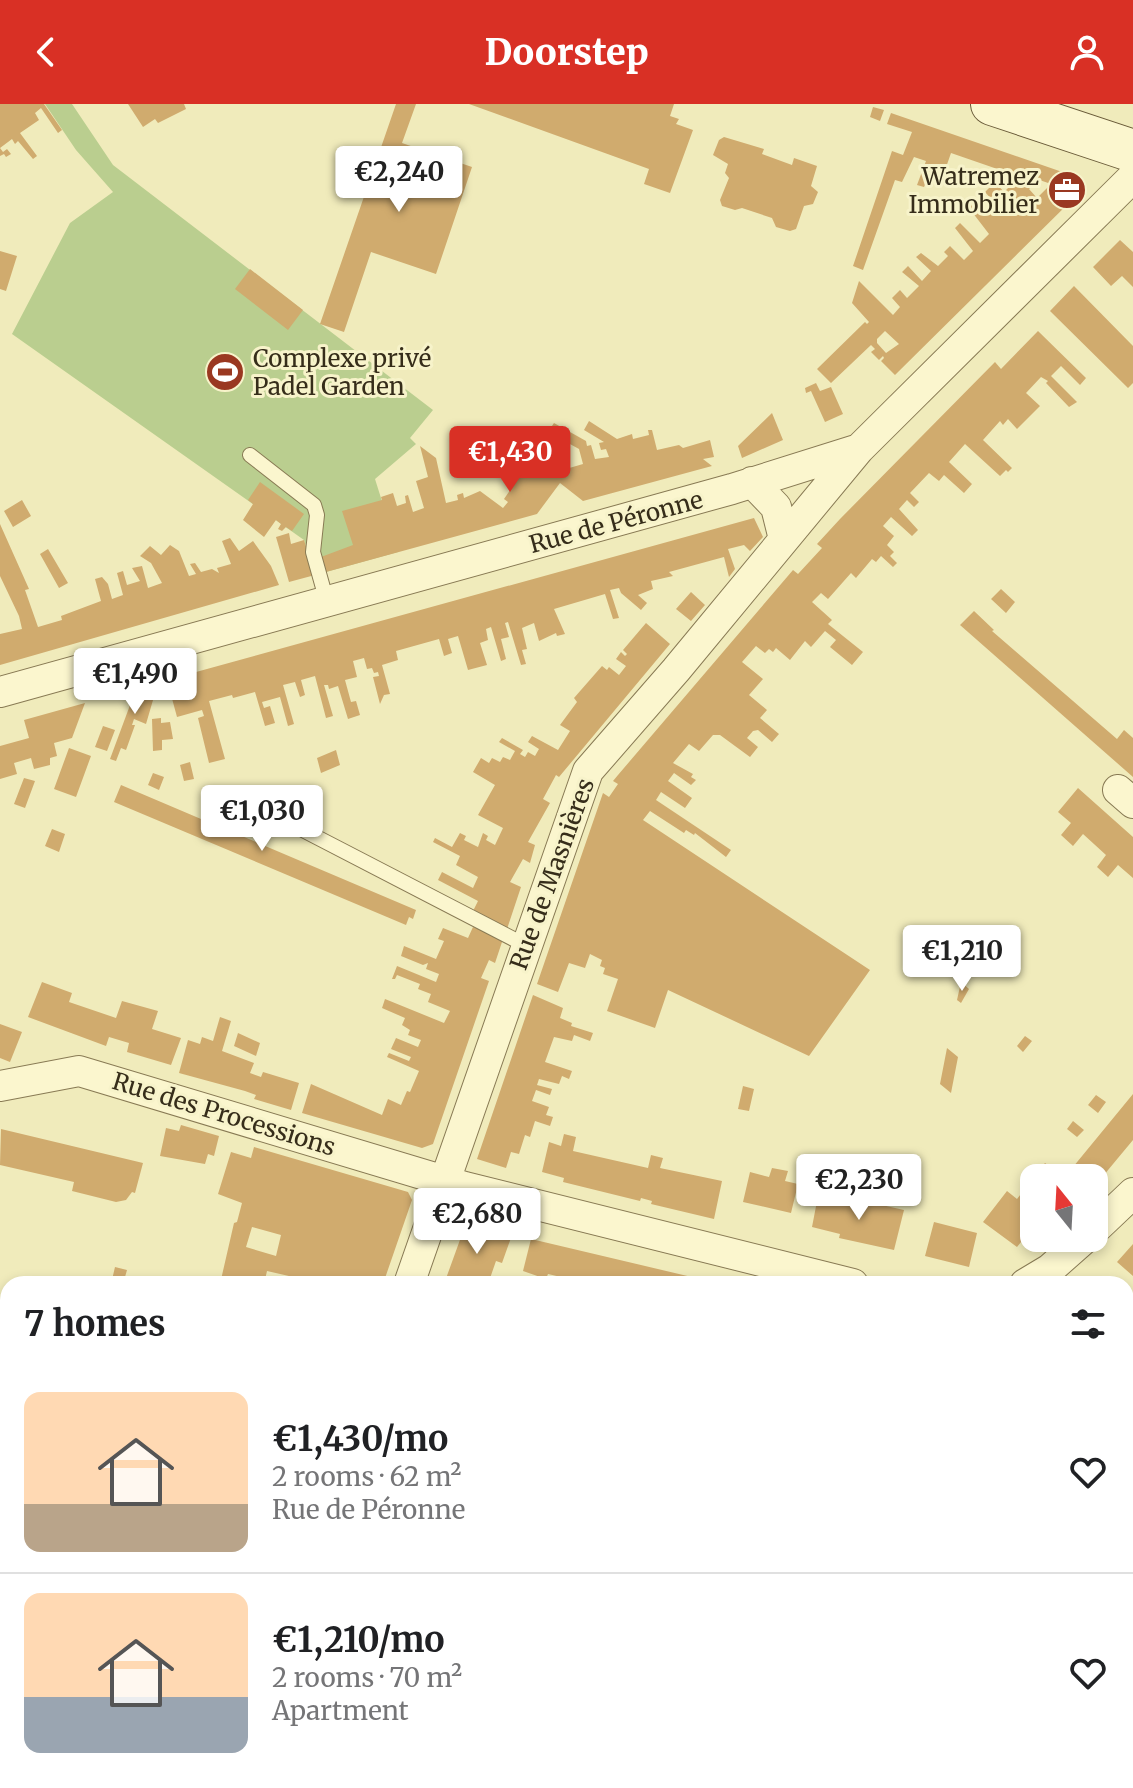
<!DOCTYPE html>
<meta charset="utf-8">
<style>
body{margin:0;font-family:Merriweather,serif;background:#f6f6f6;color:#202124;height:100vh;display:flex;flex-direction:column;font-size:30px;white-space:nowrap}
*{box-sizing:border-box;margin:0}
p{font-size:26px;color:#757577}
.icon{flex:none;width:44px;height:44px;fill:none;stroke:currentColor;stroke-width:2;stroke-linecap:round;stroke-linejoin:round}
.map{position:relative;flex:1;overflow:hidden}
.sheet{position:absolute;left:0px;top:1172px;width:1134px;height:512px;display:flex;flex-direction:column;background:#fff;border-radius:24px 24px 0 0;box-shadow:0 4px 12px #0003}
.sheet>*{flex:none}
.needle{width:52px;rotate:342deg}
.tools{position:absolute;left:1020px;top:1060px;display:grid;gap:16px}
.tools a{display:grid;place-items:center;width:88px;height:88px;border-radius:16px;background:#fff;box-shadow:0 4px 12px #0003;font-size:40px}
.price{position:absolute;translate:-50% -68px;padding:0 18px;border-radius:8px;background:#fff;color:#222;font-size:26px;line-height:52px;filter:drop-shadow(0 2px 4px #0008)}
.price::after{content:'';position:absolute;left:50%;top:48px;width:24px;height:18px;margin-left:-12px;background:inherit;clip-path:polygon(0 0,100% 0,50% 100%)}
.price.current{background:#d93025;color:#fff}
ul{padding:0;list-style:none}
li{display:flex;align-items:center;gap:24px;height:200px;padding:0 24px}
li+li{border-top:2px solid #e0e0e0}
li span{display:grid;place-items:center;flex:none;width:224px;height:160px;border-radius:16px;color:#555}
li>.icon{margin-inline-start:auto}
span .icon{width:96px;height:96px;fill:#fffc;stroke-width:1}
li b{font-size:34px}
h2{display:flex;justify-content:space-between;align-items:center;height:96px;padding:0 24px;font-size:34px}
header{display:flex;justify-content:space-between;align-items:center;height:104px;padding:0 24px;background:#d93025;color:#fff;font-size:36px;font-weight:800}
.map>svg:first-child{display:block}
.green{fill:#bace8f}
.building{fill:#d0ab6e;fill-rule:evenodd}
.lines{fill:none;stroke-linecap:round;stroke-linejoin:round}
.lane-casing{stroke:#887a54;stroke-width:16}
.street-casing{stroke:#887a54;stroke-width:32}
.secondary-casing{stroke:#695a38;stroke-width:44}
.lane{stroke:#fbf6ce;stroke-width:14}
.street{stroke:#fbf6ce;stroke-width:30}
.secondary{stroke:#fbf6ce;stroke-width:42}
.labels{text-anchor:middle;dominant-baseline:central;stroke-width:6;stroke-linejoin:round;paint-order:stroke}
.poi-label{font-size:24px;fill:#362d1a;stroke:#f7f3ca;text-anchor:end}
.street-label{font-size:24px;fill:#362d1a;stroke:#f7f3ca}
</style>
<header><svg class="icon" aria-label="back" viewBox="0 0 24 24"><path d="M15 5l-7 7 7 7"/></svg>Doorstep<svg class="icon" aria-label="person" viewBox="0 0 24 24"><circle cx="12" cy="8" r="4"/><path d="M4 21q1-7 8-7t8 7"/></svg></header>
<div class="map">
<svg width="1133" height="1684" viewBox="0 0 1133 1684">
<rect width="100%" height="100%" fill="#f0ebbb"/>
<path class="green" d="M45,0H72L113,61L433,306L410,334L416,340L375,375L398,448L315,471L304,436L12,230L70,119L113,88L76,46Z"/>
<path class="building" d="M0,0H44L62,26L58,29L41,4L35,9L39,16L20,29L37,52L33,55L18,37L15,40L12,35L0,44L3,48L7,45L11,50L6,53L4,50L0,52Z
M128,0H184L186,5L158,19L155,15L143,23Z
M396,0H416L402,39L472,63L436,170L371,148L344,228L320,220Z
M469,0H674L670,12L679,15L676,20L693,26L670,89L644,80L649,65Z
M873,3L884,6L880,17L870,13Z
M891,9L1071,71L1076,92L895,271L881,257L884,254L883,252L879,256L871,248L875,245L871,241L831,279L817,265L865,218L867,220L869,218L852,199L859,177L893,211L900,203L892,194L900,186L907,194L919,182L902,168L908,162L922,177L931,167L916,153L921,149L938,162L948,152L944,148L950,142L964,156L973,147L955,124L960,119L980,139L989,130L969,104L976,97L984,107L994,98L985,88L995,78L1004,88L1009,83L1001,73L1006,68L951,49L943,72L931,68L924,83L917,81L926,57L914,53L902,78L895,76L863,166L853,162L892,47L903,51L912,28L887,20ZM1031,73L1051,80L1037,94L1029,85L1034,80L1030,77ZM885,227L899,240L886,249L877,239V235Z
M724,33L764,45L762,50L792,61L794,54L817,62L811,82L818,88L813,100L804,102L796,125L790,127L776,123L772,114L742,104L735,106L722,102L720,96L729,74L725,69L728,60L713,51L719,36Z
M1120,136L1133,148V183L1122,172L1111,182L1093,163Z
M0,147L17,152L6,187L0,185Z
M250,165L303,206L288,226L235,185Z
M1074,182L1133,242V279L1128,284L1050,207Z
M1038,227L1086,274L1080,281L1061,262L1051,272L1077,298L1069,303L1046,279L1048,277L1041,273L1026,289L1040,302L1017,325L1008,315L1003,321L1000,317L983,336L1012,364L1008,368L1006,366L1000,372L965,340L949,358L972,380L964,389L944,371L939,377L929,369L910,389L919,398L914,403L907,396L899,405L918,426L912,432L891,413L883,422L894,432L887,441L894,448L890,452L897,459L893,463L881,452L876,458L872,455L856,474L851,469L828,495L821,489L812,498L832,516L828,520L863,548L852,561L830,543L836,536L825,527L811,543L805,537L790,556L776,544L773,548L769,545L765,549L756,542L742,558L763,575L749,591L767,606L760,614L779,630L772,638L758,626L753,627L747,634L758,643L750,653L720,631H713L699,647L689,640L673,659L693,670L691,673L696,676L691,681L674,669L668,677L692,694L685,704L661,688L656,696L731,746L726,753L695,729L694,731L686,726L684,729L650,707L643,716L870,866L809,952L668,886L655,924L607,907L618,875L603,870L605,864L600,862L602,856L590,850L585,864L569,859L558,888L537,880L603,689L609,693L618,680L613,677L618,671L793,466L798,470L822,444L817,440L840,415L995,258L1001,265Z
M816,279L820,287L831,283L843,310L825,318L811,287L806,289L805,284Z
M772,309L783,336L742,354L738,342Z
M589,317L617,335L632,330L633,335L649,331L648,326H652L657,346L679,341L683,344L710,336L714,353L703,355L712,362L583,397L560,379L537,410L326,468L321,453L353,441L342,407L382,396L381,393L393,389L397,402L406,399L405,392L408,391L413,408L424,404L416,377L428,373L420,342L436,354L446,399L458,396L457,391L463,389L464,394L480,387L503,404L508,398L504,395L515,379L499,363L505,355L513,361L517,354L509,348L513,343L536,360L544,349L559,360L556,364L559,367L583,360L579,345L548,328L554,319L586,337L587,342L591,341L595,355L609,353L606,345L601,346L599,339L604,338L584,326Z
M260,378L304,410L292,427L286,423L282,427L278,425L281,420L276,416L264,433L243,416L253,400L248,396Z
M22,396L31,412L13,423L4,407Z
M754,414L763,433L750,447L744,441L728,445L735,465L729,473L724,453L669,468L673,472L651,477L653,485L638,491L647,499L641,506L621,489L619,484L610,486L619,514L613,515L605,490L554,505L565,530L557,532L556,529L539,537L534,519L522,524L527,545L522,546L526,560L521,561L508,518L505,519L509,533L501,535L506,555L501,557L491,523L486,525L488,536L480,539L487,561L468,566L458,532L448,535L452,549L444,552L439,535L396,547L398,556L382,561L390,590L384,591L380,600L373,573L379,572L378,568L374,569L372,564L367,565L364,554L353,557L357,573L345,576L351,598L356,597L360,611L348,615L338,582L329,585L328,581H324L333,612L326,614L315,572L301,576L305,591L300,593L295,578L283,581L294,620L288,622L280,593L262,598L264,604L270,602L275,619L265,622L255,588L233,594L232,591L209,597L225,655L209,659L198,614L204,612L202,606L177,613L167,576Z
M0,420L29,485L25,486L38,523L62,516L61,512L101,497L95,475L102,473L108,480L112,495L123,491L117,469L123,467L127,481L140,477L132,464L142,462L148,484L162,479L151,459L140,452L150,442L161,451L170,441L179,447L189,472L196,470L190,460L195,459L201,468L212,465L219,469L217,464L231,460L222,437L230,434L239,447L253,437L271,462L279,481L0,561V530L22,525L19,512L0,472Z
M289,429L291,440L304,436L315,471L289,478L276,433Z
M48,445L68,479L59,484L40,450Z
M1001,485L1015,498L1006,509L991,495Z
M691,488L705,501L691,517L676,505Z
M974,507L994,526L992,527L1117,635L1124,626L1133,634V673L960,521Z
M646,519L670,540L559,673L556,671L543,695L550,699L528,738L535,741L530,759L523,755L510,778L521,783L507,825L473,807L478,797L438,776L442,768L473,784L478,773L456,761L460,752L433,738L435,734L452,743L460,729L466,732L464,736L478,743L483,729L488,732L486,736L495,741L503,724L478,711L495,681L473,668L481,654L489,659L492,654L500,658L503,653L510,656L515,647L499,638L502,634L523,646L520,650L525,653L528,648L535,652L539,645L528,638L532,632L558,646L570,627L560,621L577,598L574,594L602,562L607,566L609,563L619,571L626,562L616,555L621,548L625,552L627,550L623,546Z
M158,579L146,620L134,615L132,621H135L126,646L121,644L116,657L110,655L136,585Z
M85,599L72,634L54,639L57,652L50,654V661L34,665L31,654L14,659L17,670L0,675V642L29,634L24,616Z
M161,614V619L170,618L173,635L162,636V646L153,647L152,615Z
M103,622L115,626L107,647L95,643Z
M69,644L91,652L76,693L54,685Z
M336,646L340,661L321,669L317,654Z
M190,658L194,675L184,677L180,661Z
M153,669L164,673L159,686L148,681Z
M24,674L35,677L25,704L14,700Z
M121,681L201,715L236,696L239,705L209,718L416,806L413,815L409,813L406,821L114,698Z
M1078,684L1133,733V774L1118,761L1108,773L1097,763L1106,751L1083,730L1073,742L1061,731L1071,719L1058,708Z
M52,725L65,730L59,748L45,742Z
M473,823L503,835L495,859L489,856L481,874L489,877L433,1040L422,1044L302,1009L311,980L382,1011L388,995L401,1001L407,987L410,988L419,967L387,953L389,949L409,957L411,953L391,945L396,934L418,943L421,936L408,931L410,926L402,921L405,914L382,904L385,895L444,919L450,907L428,898L431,890L418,885L420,880L397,871L395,875H392L397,862L436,878L439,870L426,865L428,859L423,861L401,852L404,842L436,855L444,837L438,835L443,824L468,834Z
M42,878L72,889L69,898L116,914L122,897L158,907L152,925L181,934L171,961L127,948L129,939L109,933L106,942L28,913Z
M961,878L969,885L961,899L957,896Z
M533,891L563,904L560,914L572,919L571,922L593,929L590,937L574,931L572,937L554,933L545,958L572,967L569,975L562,972L559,980L539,975L537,981L552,985L550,991L536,986L532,997L549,1003L546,1011L553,1013L550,1022L535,1017L530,1033L525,1031L519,1050L511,1048L506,1064L477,1055Z
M220,913L231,917L222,947L254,959L250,969L261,973L263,968L299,979L291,1006L254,995L256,991L245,987L179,969L188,936L200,940L202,933L213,937Z
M0,920L22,928L10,958L0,954Z
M238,929L260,939L256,952L234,942Z
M1025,932L1032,937L1023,948L1017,942Z
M947,944L958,953L951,989L940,980Z
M743,982L754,985L749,1007L738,1005Z
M1133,990V1036L1118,1054L1094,1083V1074H1064L1066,1071L1063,1068L1069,1060L1073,1063Z
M1096,991L1106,998L1098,1009L1088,1001Z
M1073,1017L1084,1026L1077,1033L1067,1025Z
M181,1021L219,1032L214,1052L208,1050L205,1060L160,1052L166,1024L179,1027Z
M1,1025L143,1059L135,1089L132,1088L126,1096L116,1098L72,1087L74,1078L0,1061Z
M564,1030L576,1033L573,1047L648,1064L651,1051L663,1054L660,1064L722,1077L714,1115L651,1100L652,1097L641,1094L640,1097L563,1078L564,1074L542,1068L549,1038L561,1042Z
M254,1043L408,1088L412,1096L383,1180H324L267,1167L264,1180H220L234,1119L237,1118L242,1099L218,1090L231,1048L251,1054ZM252,1123L281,1131L276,1152L246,1143Z
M1045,1059L1053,1065L1048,1071L1051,1074H1034V1122L1017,1143L983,1118L1007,1087L1017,1095Z
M772,1064L788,1067L785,1077L798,1080L791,1109L743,1098L750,1068L769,1073Z
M818,1092L863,1102L864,1097L904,1106L894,1146L839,1134L840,1130L812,1123Z
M934,1118L977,1129L969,1163L925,1152Z
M465,1122L512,1131L502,1159L496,1157L488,1180H444Z
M531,1135L717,1179V1180H591L548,1170L546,1175L523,1167Z
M1133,1140V1172L1117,1158Z
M115,1163L127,1166L123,1180H111Z
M1126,1211L1133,1216V1258L1126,1273Z
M2,1340L8,1341L7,1364L0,1363Z
M7,1598H8V1664L0,1662V1626Z
M254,1676H301L299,1684H252Z
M789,1676H828L827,1684Z
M997,1677V1684H961V1681Z"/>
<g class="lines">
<defs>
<path id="lane" d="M250,351L314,401L317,411L313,448L327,498
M272,710L525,841
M1126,1667L1133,1666
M110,1676L139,1684
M1031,1679L1054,1676
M862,1684L863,1676"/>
<path id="street" d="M752,378L776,403L784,435
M0,588L732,385L859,345
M1118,686L1133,699
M0,982L79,967L465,1083L853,1180
M1094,1126L1133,1089
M409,1180L588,667L676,566L859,345L1133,73
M1025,1180L1050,1165L1085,1134
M1031,1676L1032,1684
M227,1684L229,1676"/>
<path id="secondary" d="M992,0L1133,47"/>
</defs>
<use href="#lane" class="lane-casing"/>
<use href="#street" class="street-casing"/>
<use href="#secondary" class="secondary-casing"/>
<use href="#lane" class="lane"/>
<use href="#street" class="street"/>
<use href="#secondary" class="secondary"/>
</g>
<defs>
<symbol id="office-disc" viewBox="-11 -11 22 22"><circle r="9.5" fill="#9a3821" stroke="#f7f3ca"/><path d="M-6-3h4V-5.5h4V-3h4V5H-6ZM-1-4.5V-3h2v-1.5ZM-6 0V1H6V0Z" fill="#fff"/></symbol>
<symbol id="stadium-disc" viewBox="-11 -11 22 22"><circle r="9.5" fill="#9a3821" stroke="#f7f3ca"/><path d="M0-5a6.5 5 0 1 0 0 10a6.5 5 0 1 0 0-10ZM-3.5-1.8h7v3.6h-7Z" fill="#fff"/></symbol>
</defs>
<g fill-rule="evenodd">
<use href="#office-disc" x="1045" y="64" width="44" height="44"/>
<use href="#stadium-disc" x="203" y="246" width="44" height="44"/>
</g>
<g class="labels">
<g class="poi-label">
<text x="1039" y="72">Watremez<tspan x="1039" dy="28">Immobilier</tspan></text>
<text x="253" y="254" text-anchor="start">Complexe privé<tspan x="253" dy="28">Padel Garden</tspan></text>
</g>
<g class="street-label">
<text transform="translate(616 418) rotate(-15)">Rue de Péronne</text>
<text transform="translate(552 770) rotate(-70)">Rue de Masnières</text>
<text transform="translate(224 1010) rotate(17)">Rue des Processions</text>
</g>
</g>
</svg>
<div class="tools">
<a><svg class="needle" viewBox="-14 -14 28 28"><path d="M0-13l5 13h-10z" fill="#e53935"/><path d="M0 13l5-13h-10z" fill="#757577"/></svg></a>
</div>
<b class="price" style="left:399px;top:110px">€2,240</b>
<b class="price current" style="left:510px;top:390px">€1,430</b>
<b class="price" style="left:135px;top:612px">€1,490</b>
<b class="price" style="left:262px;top:749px">€1,030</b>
<b class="price" style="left:962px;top:889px">€1,210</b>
<b class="price" style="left:859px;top:1118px">€2,230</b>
<b class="price" style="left:477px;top:1152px">€2,680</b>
<section class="sheet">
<h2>7 homes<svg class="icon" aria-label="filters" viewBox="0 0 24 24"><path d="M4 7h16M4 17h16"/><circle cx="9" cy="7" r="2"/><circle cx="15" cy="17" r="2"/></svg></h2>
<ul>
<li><span style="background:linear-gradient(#ffd9b3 70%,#b9a48a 0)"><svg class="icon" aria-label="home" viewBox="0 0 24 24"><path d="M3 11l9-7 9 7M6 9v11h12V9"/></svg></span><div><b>€1,430/mo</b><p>2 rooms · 62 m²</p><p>Rue de Péronne</p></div><svg class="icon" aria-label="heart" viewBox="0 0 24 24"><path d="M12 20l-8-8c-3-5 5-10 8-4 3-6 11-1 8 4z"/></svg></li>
<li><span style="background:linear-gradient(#ffd9b3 65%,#9aa5b1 0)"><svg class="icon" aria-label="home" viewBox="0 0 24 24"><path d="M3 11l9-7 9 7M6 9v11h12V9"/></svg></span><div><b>€1,210/mo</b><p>2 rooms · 70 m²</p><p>Apartment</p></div><svg class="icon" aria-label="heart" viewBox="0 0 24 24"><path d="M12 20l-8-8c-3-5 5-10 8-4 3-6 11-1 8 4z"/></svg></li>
</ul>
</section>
</div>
